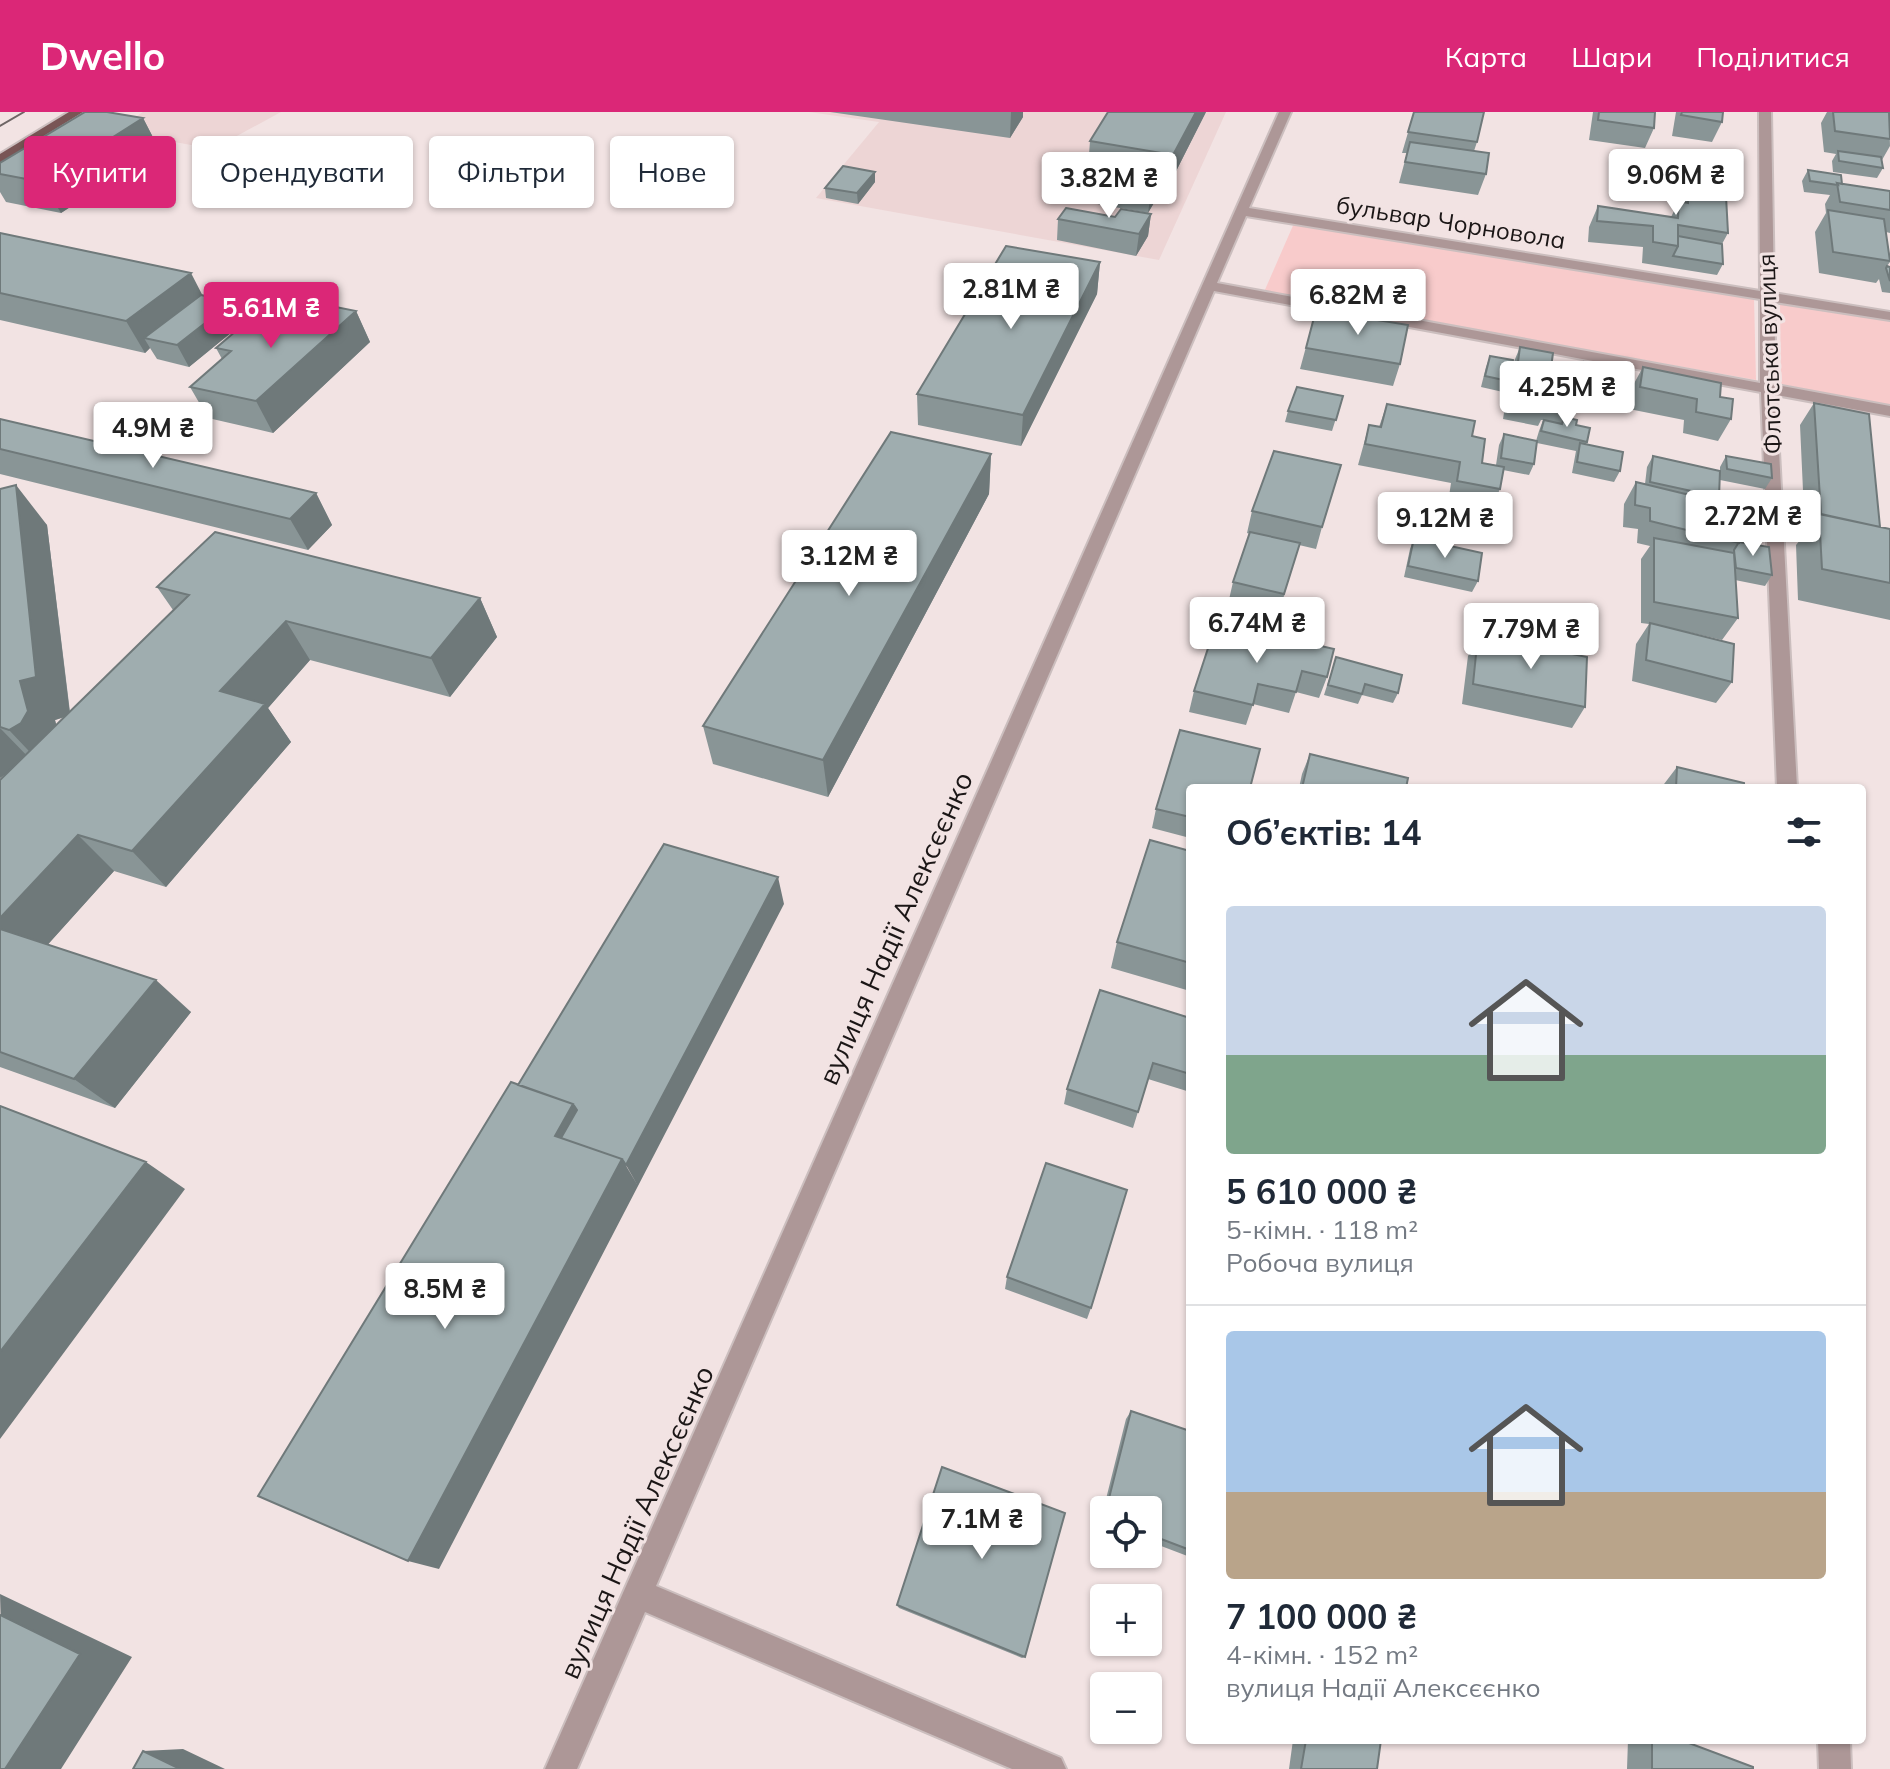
<!DOCTYPE html>
<html lang="uk">
<meta charset="utf-8">
<style>
body{margin:0;font-family:Mulish,sans-serif;background:#f2f2f3;color:#1f2937;height:100vh;display:flex;flex-direction:column;font-size:30px;white-space:nowrap}
*{box-sizing:border-box;margin:0}
p{font-size:26px;color:#747a83}
.icon{flex:none;width:44px;height:44px;fill:none;stroke:currentColor;stroke-width:2;stroke-linecap:round;stroke-linejoin:round}
.map{position:relative;flex:1;overflow:hidden}
.sheet{position:absolute;left:1186px;top:672px;width:680px;height:960px;display:flex;flex-direction:column;background:#fff;border-radius:8px;box-shadow:0 2px 6px #0004}
.sheet>*{flex:none}
.top-card{position:absolute;left:24px;top:24px;width:760px;height:72px;display:flex;gap:16px}
.buttons{position:absolute;left:1090px;top:1384px;display:grid;gap:16px}
.buttons a{display:grid;place-items:center;width:72px;height:72px;border-radius:8px;background:#fff;box-shadow:0 2px 6px #0004;font-size:40px}
.price{position:absolute;translate:-50% -68px;padding:0 18px;border-radius:8px;background:#fff;color:#222;font-size:26px;line-height:52px;filter:drop-shadow(0 2px 4px #0008)}
.price::after{content:'';position:absolute;left:50%;top:48px;width:24px;height:18px;margin-left:-12px;background:inherit;clip-path:polygon(0 0,100% 0,50% 100%)}
.price.selected{background:#db2777;color:#fff}
ul{padding:0;list-style:none}
li{display:grid;align-content:center;gap:16px;height:424px;padding:0 40px}
li+li{border-top:2px solid #e0e1e3}
li span{display:grid;place-items:center;height:248px;border-radius:8px;color:#555}
li>.icon{margin-inline-start:auto}
span .icon{width:144px;height:144px;fill:#fffc;stroke-width:1}
li b{font-size:34px}
h2{display:flex;justify-content:space-between;align-items:center;height:96px;padding:0 40px;font-size:34px}
.tag{padding:0 28px;border-radius:8px;background:#fff;box-shadow:0 2px 6px #0004;font-size:28px;line-height:72px}
.tag.selected{background:#db2777;color:#fff}
header{display:flex;align-items:center;gap:48px;box-sizing:border-box;height:112px;padding:0 40px;background:#db2777;color:#fff}
header strong{font-size:38px}
nav{display:flex;gap:44px;margin-inline-start:auto;font-size:28px}
.map>svg:first-child{display:block}
.built{fill:#edd5d5}
.green{fill:#f8cbcb}
.lines{fill:none;stroke-linecap:round;stroke-linejoin:round}
.minor-casing{stroke:#cbbebe;stroke-width:4}
.primary-casing{stroke:#cbbebe;stroke-width:4}
.minor{fill:#ad9797;fill-rule:evenodd}
.primary{fill:#795555;fill-rule:evenodd}
.tram{stroke:#6e6565;stroke-width:2}
.wall{fill:#899596;fill-rule:evenodd}
.shaded-wall{fill:#6f797a}
.building{fill:#9fadaf;stroke:#6f797a;stroke-width:2}
.labels{text-anchor:middle;dominant-baseline:central;stroke-width:6;stroke-linejoin:round;paint-order:stroke}
.far-street-label{font-size:24px;fill:#1b1616;stroke:#f2e3e3}
.street-label{font-size:28px;fill:#1b1616;stroke:#f2e3e3}
</style>
<header>
<strong>Dwello</strong>
<nav><a>Карта</a><a>Шари</a><a>Поділитися</a></nav>
</header>
<div class="map">
<svg width="1890" height="1657" viewBox="0 0 1890 1657">
<rect width="100%" height="100%" fill="#f2e3e3"/>
<path class="built" d="M143,0H281L213,37L114,19Z
M809,0H1226L1159,148L816,86L879,10Z"/>
<path class="green" d="M1295,109L1754,186L1756,268L1264,180Z
M1780,190L1890,208V294L1781,272Z"/>
<g class="lines">
<defs>
<path id="minor" d="M1279,0H1291L1249,96L1760,179L1759,0H1771L1774,181L1890,200V208L1774,190L1776,273L1890,294V304L1776,283L1797,676H1777L1761,280L1214,179L656,1474L1061,1646L1066,1657H1012L645,1500L577,1657H545ZM1246,104L1760,187V271L1217,171Z
M1818,1628H1850L1851,1657H1819Z"/>
<path id="primary" d="M69,0H83L0,51V42Z"/>
</defs>
<use href="#minor" class="minor-casing"/>
<use href="#primary" class="primary-casing"/>
<use href="#minor" class="minor"/>
<use href="#primary" class="primary"/>
<path class="tram" d="M0,14L24,0"/>
</g>
<path class="wall" d="M830,0H1023V5L1010,26Z
M1206,0L1169,73L1163,72L1162,77L1148,101L1069,87L1071,66L1089,42L1090,29Z
M1414,0L1477,30L1474,39L1486,62L1478,83L1399,71L1407,41H1402Z
M1593,0H1655L1654,16L1645,36L1589,28Z
M1676,0H1723L1722,10L1712,30L1672,24Z
M1827,0H1889L1890,34L1882,48L1883,56L1877,66L1833,60L1832,49L1836,42L1824,40L1821,11Z
M143,6L159,37L61,101L6,90L0,80V51Z
M1637,39L1731,72L1724,83L1728,121L1722,132L1723,152L1717,163L1642,151L1643,135L1588,130L1589,115L1598,94L1671,105L1679,89L1682,90L1684,87L1627,78L1628,60Z
M1808,58L1842,72L1890,79V121L1886,120L1890,146V150L1887,154L1890,155V181L1882,180L1879,167L1876,171L1819,161L1815,120L1826,101L1825,92L1830,83L1804,80L1802,69Z
M875,60V70L858,92L826,86L825,76Z
M1151,102L1148,124L1136,144L1057,128L1058,107L1115,105Z
M0,121L203,183L243,211L189,255L157,247L150,236L145,241L0,208Z
M1100,150L1097,182L1021,334L918,313L917,282Z
M1316,198L1400,252L1393,274L1300,257Z
M356,199L370,230L273,321L208,306L190,275L222,247L216,236L260,217Z
M1520,235L1551,256L1579,261L1584,250L1620,279L1614,290L1581,283L1580,291L1572,307L1587,330L1586,333L1620,359L1614,370L1572,361L1576,339L1537,331L1534,352L1529,363L1503,358L1500,377L1490,399L1448,391L1451,371L1358,353L1369,313L1379,315L1387,292L1472,324L1482,351L1496,353L1499,333L1504,322L1536,329L1539,319L1543,308H1541L1538,314L1503,307L1511,257Z
M1490,244L1508,269L1503,280L1481,275L1486,255Z
M1643,255L1720,285L1731,307L1718,329L1683,321L1684,308L1629,297L1631,277Z
M1343,284L1332,319L1285,310L1288,299Z
M1814,291L1880,415L1890,417V508L1798,488L1796,433L1805,422L1800,313Z
M0,307L316,381L332,413L308,438L0,362Z
M991,342L989,382L828,685L713,652L703,614Z
M1653,344L1720,359V355L1726,344L1772,366L1765,377L1720,368V362L1719,385L1716,389L1732,410L1739,430L1772,463L1765,474L1735,468L1738,506L1722,528L1688,520L1732,570L1716,591L1632,569L1636,532L1649,512L1641,511V447L1650,434L1637,431L1638,417L1623,415L1624,392L1636,370L1645,372L1647,355Z
M0,377L47,413L70,600L173,498L157,475L480,486L497,525L450,585L310,548L268,596L291,630L166,775L114,759L48,832L191,900L115,996L0,955V668L6,662L0,666ZM65,605L56,613L55,608Z
M1252,399L1322,415L1316,437L1299,433L1278,504L1228,492L1233,470L1250,422L1247,421Z
M1414,426L1478,469L1472,480L1404,465L1410,437Z
M1486,496L1563,522L1557,532L1521,525L1520,531L1585,595L1572,616L1462,592L1468,544L1479,523L1480,507Z
M1215,515L1327,565L1319,586L1296,580L1289,601L1253,592L1246,613L1189,600L1194,579Z
M1336,545L1398,581L1393,591L1362,583L1358,592L1324,583Z
M1310,642L1406,676H1299L1302,662Z
M1677,655L1744,676H1661Z
M1190,676V726L1152,716L1156,697Z
M1190,739V879L1111,856L1117,830Z
M1190,906V980L1148,967L1133,1016L1064,992L1067,977Z
M1007,1165L1091,1196L1087,1207L1005,1177Z
M1131,1299L1190,1319V1445L1148,1429V1398H1104V1413L1100,1411L1126,1307Z
M897,1493L1025,1545L1022,1546L899,1496Z
M1293,1628H1381L1377,1657H1289Z
M1628,1628H1681L1753,1657H1627Z"/>
<path class="shaded-wall" d="M1011,0H1023V5L1010,26Z
M1196,0H1206L1169,73L1173,43Z
M143,6L159,37L61,101L42,70Z
M1165,56L1162,77L1148,101L1151,80Z
M875,60V70L858,92L857,81Z
M1151,102L1148,124L1136,144L1139,122Z
M1100,150L1097,182L1021,334L1023,303Z
M191,161L207,192L144,226L150,236L145,241L126,209Z
M232,190L243,211L189,255L177,233Z
M356,199L370,230L273,321L256,289Z
M991,342L989,382L828,685L823,648Z
M16,373L47,413L70,603L55,608L63,638L45,656L9,618L20,569Z
M316,381L332,413L308,438L290,407Z
M480,486L497,525L450,585L431,546Z
M286,509L310,548L268,596L291,630L166,775L132,739L220,579Z
M0,616L36,653L4,663L0,666Z
M78,723L114,759L34,848L0,820V806Z
M778,765L784,792L638,1074L626,1053Z
M156,868L191,900L115,996L74,967Z
M573,992L591,1020L581,1037L555,1024Z
M622,1047L638,1074L439,1457L408,1449Z
M146,1050L185,1077L0,1327V1240Z
M0,1482L132,1545L61,1657H5Z
M183,1637L225,1657H180L143,1639Z"/>
<path class="building" d="M85,0H107L143,6L42,70L0,62V51Z
M1108,0H1196L1173,43L1090,29Z
M1414,0H1484L1477,30L1408,20Z
M1599,0H1655L1654,16L1598,8Z
M1682,0H1723L1722,10L1681,3Z
M1833,0H1889L1890,27L1835,19Z
M1410,30L1489,41L1486,62L1405,50Z
M1637,39L1730,53L1731,72L1636,57Z
M1838,39L1881,45L1883,56L1839,49Z
M1087,42L1165,56L1151,80L1071,66Z
M843,54L875,60L857,81L825,76Z
M1808,58L1841,63L1842,72L1837,71L1838,73L1810,69Z
M1837,71L1890,79V98L1840,90Z
M1688,78L1726,84L1728,121L1678,113V134L1653,130V114L1597,109L1598,94L1678,106L1679,89L1688,91Z
M1066,96L1115,105L1121,97L1151,102L1139,122L1058,107Z
M1828,98L1884,107L1890,149L1833,140Z
M0,121L191,161L126,209L0,181Z
M1678,124L1722,132L1723,152L1673,144L1678,134Z
M1006,134L1100,150L1023,303L917,282Z
M1887,154L1890,155V169L1886,156Z
M201,183L232,190L177,233L144,226Z
M296,187L356,199L256,289L190,275L231,239L216,236L243,213L260,217Z
M1316,198L1408,213L1400,252L1306,236Z
M1520,235L1553,241L1551,256L1581,261L1580,273L1550,268V271L1581,276L1580,291L1549,286L1548,292L1513,286Z
M1490,244L1513,248L1508,269L1485,264Z
M1584,250L1623,258L1620,279L1581,271Z
M1643,255L1721,271L1720,285L1733,287L1731,307L1696,300L1697,287L1640,275Z
M1297,275L1343,284L1336,308L1288,299Z
M1814,291L1869,302L1880,415L1821,402Z
M1387,292L1475,309L1472,324L1485,327L1482,351L1504,355L1500,377L1457,369L1460,350L1365,332L1369,313L1381,315Z
M1564,305L1577,308L1576,313L1590,316L1587,330L1541,319L1544,308L1562,312Z
M0,307L316,381L290,407L0,337Z
M891,320L991,342L823,648L703,614Z
M1504,322L1537,329L1534,352L1501,346Z
M1580,331L1623,340L1620,359L1577,350Z
M1274,339L1341,353L1322,415L1252,399Z
M1653,344L1720,359L1719,385L1650,370Z
M1726,344L1771,352L1772,366L1727,357Z
M1636,370L1731,393L1732,410L1738,411L1739,431L1650,409V396L1635,393Z
M16,373L36,565L20,569L28,599L21,611L9,618L0,615V377Z
M1819,402L1890,417V471L1822,457Z
M215,420L480,486L431,546L286,509L220,579L265,592L132,739L78,723L0,806V668L189,483L157,475Z
M1250,420L1300,431L1284,482L1233,470Z
M1414,426L1482,441L1478,469L1408,454Z
M1654,426L1734,441L1738,506L1654,490Z
M1739,430L1769,435L1772,463L1736,456L1734,438Z
M1486,496L1564,512L1563,522L1522,513L1520,531L1483,524Z
M1650,511L1734,532L1732,570L1646,548Z
M1215,515L1272,528L1273,523L1334,537L1327,565L1302,559L1296,580L1258,572L1253,593L1194,579Z
M1478,523L1587,545L1585,595L1473,572Z
M1336,545L1402,563L1398,581L1365,572L1362,582L1328,573Z
M1180,618L1260,637L1250,676H1190V705L1156,697Z
M1310,642L1408,666L1406,676H1302Z
M1677,655L1744,671V676H1676Z
M1150,728L1190,739V851L1117,830Z
M664,732L778,765L626,1053L622,1047L561,1026L577,998L573,992L518,973Z
M0,817L156,868L74,967L0,940Z
M1100,878L1190,906V962L1153,951L1138,1000L1067,977Z
M511,970L573,992L555,1024L622,1047L408,1449L258,1384Z
M0,994L146,1050L0,1240Z
M1046,1051L1127,1078L1091,1196L1007,1165Z
M1131,1299L1190,1319V1438L1148,1422V1398H1106Z
M942,1355L1065,1401L1025,1545L897,1493Z
M0,1503L80,1542L5,1657H0Z
M1306,1628H1381L1377,1657H1301Z
M1652,1628H1681L1753,1655V1657H1652Z
M143,1639L180,1657H133Z"/>
<g class="labels">
<g class="far-street-label">
<text transform="translate(1451 110) rotate(9)">бульвар Чорновола</text>
<text transform="translate(1769 242) rotate(-92)">Флотська вулиця</text>
</g>
<g class="street-label">
<text transform="translate(895 816) rotate(-66)">вулиця Надії Алексєєнко</text>
<text transform="translate(636 1410) rotate(-66)">вулиця Надії Алексєєнко</text>
</g>
</g>
</svg>
<div class="buttons">
<a><svg class="icon" aria-label="locate" viewBox="0 0 24 24"><circle cx="12" cy="12" r="6"/><path d="M12 2v4M12 18v4M2 12h4M18 12h4"/></svg></a>
<a>+</a>
<a>−</a>
</div>
<b class="price" style="left:1676px;top:105px">9.06M ₴</b>
<b class="price" style="left:1109px;top:108px">3.82M ₴</b>
<b class="price" style="left:1011px;top:219px">2.81M ₴</b>
<b class="price" style="left:1358px;top:225px">6.82M ₴</b>
<b class="price selected" style="left:271px;top:238px">5.61M ₴</b>
<b class="price" style="left:1567px;top:317px">4.25M ₴</b>
<b class="price" style="left:153px;top:358px">4.9M ₴</b>
<b class="price" style="left:1753px;top:446px">2.72M ₴</b>
<b class="price" style="left:1445px;top:448px">9.12M ₴</b>
<b class="price" style="left:849px;top:486px">3.12M ₴</b>
<b class="price" style="left:1257px;top:553px">6.74M ₴</b>
<b class="price" style="left:1531px;top:559px">7.79M ₴</b>
<b class="price" style="left:445px;top:1219px">8.5M ₴</b>
<b class="price" style="left:982px;top:1449px">7.1M ₴</b>
<div class="top-card">
<a class="tag selected">Купити</a>
<a class="tag">Орендувати</a>
<a class="tag">Фільтри</a>
<a class="tag">Нове</a>
</div>
<section class="sheet">
<h2>Об’єктів: 14<svg class="icon" aria-label="filters" viewBox="0 0 24 24"><path d="M4 7h16M4 17h16"/><circle cx="9" cy="7" r="2"/><circle cx="15" cy="17" r="2"/></svg></h2>
<ul>
<li><span style="background:linear-gradient(#c9d6e8 60%,#7fa58c 0)"><svg class="icon" aria-label="home" viewBox="0 0 24 24"><path d="M3 11l9-7 9 7M6 9v11h12V9"/></svg></span><div><b>5 610 000 ₴</b><p>5-кімн. · 118 m²</p><p>Робоча вулиця</p></div></li>
<li><span style="background:linear-gradient(#a9c7e8 65%,#b9a48a 0)"><svg class="icon" aria-label="home" viewBox="0 0 24 24"><path d="M3 11l9-7 9 7M6 9v11h12V9"/></svg></span><div><b>7 100 000 ₴</b><p>4-кімн. · 152 m²</p><p>вулиця Надії Алексєєнко</p></div></li>
</ul>
</section>
</div>
